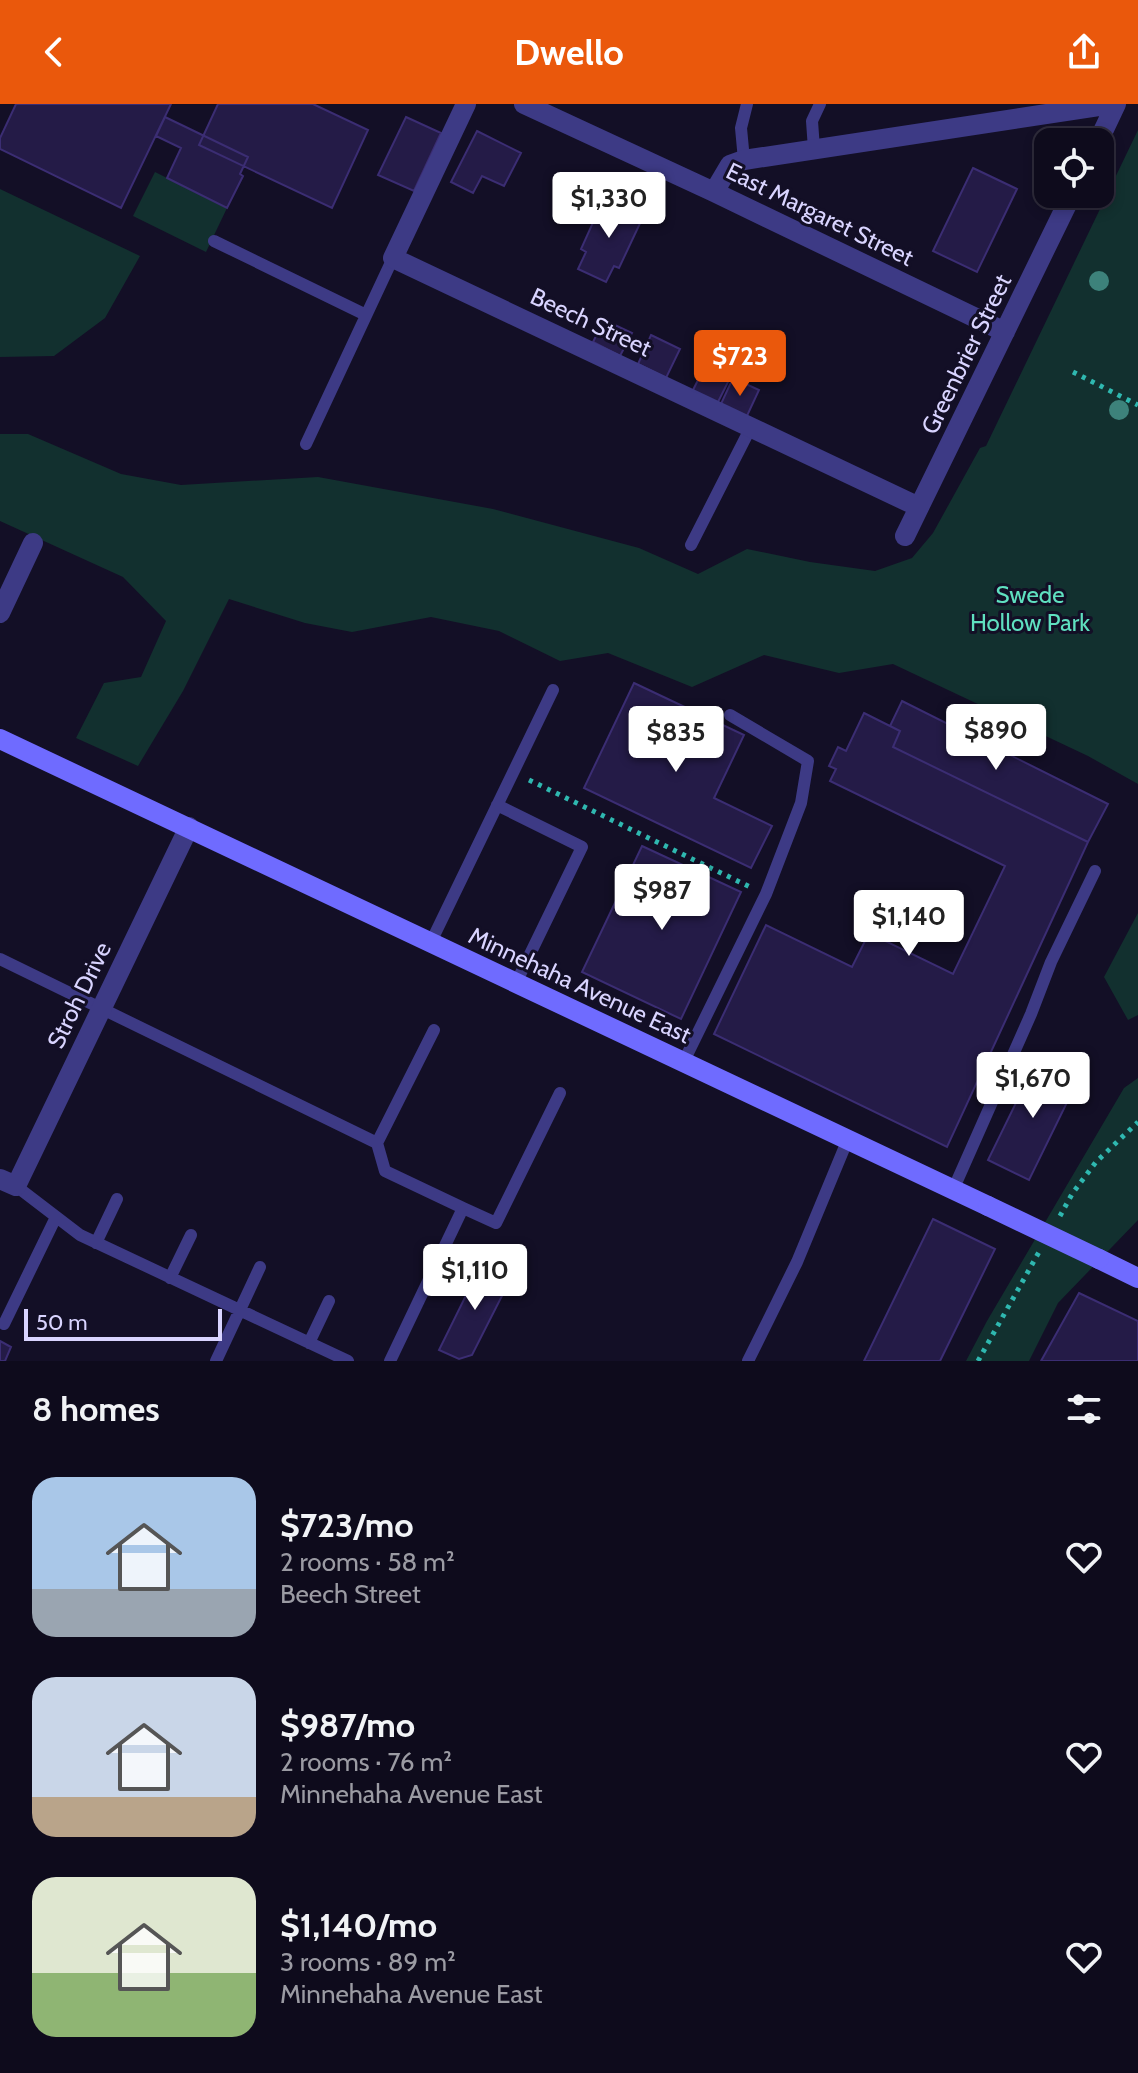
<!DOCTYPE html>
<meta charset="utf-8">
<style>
body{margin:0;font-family:Cabin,sans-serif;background:#171425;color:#f1f3f6;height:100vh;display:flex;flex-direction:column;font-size:30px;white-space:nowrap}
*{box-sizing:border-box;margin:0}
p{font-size:26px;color:#9b9ba3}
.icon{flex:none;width:44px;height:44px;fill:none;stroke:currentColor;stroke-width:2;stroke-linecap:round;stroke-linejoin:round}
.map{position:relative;height:1257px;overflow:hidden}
.drawer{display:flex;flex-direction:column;background:#0e0b1c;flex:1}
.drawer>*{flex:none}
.buttons{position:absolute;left:1034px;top:24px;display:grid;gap:16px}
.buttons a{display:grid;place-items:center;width:80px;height:80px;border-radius:16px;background:#0e0b1c;box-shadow:0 4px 12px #0003,0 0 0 2px #2e2b3b;font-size:40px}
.scale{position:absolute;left:24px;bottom:20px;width:198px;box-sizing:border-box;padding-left:8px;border:4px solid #d9d4ff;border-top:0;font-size:22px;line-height:28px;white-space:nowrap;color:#d9d4ff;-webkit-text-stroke:6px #130f26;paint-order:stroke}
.price{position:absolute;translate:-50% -68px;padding:0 18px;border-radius:8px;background:#fff;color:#222;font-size:26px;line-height:52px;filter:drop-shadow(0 2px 4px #0008)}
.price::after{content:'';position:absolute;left:50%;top:48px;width:24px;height:18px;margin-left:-12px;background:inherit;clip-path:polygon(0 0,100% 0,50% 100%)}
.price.active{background:#ea580c;color:#fff}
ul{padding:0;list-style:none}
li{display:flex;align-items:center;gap:24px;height:200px;padding:0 32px}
li span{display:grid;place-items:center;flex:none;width:224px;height:160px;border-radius:24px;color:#555}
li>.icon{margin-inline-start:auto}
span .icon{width:96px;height:96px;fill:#fffc;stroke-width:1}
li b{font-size:34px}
h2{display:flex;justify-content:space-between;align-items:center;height:96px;padding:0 32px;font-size:34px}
header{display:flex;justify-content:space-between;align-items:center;height:104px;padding:0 32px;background:#ea580c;color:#fff;font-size:36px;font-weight:700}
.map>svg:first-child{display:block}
.green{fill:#12302f}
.building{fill:#241b47;stroke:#3b2d73;stroke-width:2}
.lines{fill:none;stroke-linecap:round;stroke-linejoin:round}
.path{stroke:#2fb8b0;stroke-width:5;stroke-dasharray:4 6;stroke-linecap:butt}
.lane{stroke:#3d3a85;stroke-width:12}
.street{stroke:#3d3a85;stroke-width:20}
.secondary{stroke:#6f6bff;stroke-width:20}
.secondary-bridge{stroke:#6f6bff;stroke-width:20}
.tree{fill:#3d827b}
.labels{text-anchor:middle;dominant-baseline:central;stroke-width:6;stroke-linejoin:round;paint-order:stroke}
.street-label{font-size:24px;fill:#d9d4ff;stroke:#130f26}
.park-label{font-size:24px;fill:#5fe0c0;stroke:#130f26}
</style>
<header><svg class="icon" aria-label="back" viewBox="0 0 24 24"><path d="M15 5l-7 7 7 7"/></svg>Dwello<svg class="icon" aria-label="share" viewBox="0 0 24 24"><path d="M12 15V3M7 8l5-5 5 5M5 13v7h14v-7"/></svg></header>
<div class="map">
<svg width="1138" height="1257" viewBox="0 0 1138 1257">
<rect width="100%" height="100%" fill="#130f26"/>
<path class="green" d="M1138,26V680L1088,652L893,560L839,569L764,551L692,583L608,549L560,557L499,527L431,513L352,528L305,519L229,495L183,587L138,662L76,634L104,579L141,573L166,517L123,473L0,417V330H28L121,370L181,381L318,373L493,405L639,444L698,470L747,445L810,458L875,467L912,454L933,429L980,344L986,342Z
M155,68L227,104L206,148L133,112Z
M0,85L140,152L105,214L54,252L0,253Z
M1138,809V911L1128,916L1104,873Z
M1138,974V1116L1058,1199L1029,1257H966L987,1217L1124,984Z"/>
<path class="building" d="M16,0H171L121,104L0,45V34Z
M218,0H313L368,26L332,104L199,41Z
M165,13L248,53L240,70L243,72L227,104L167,74L181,44L156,32Z
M406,13L441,29L414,87L378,71Z
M477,27L521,49L504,82L482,72L473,89L451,78Z
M973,64L1017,85L977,168L933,147Z
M604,94L643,113L619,164L614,162L606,178L578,165L586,148L581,145Z
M604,216L632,229L620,252L593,238Z
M651,231L680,245L666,274L638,260Z
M707,258L732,270L717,300L692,288Z
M733,274L759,286L746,314L720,302Z
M634,579L744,631L714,694L772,722L751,764L584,684Z
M902,597L1108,700L1088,738L893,643L900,627L890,622Z
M864,609L900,627L893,643L1088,738L947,1043L714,930L766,821L852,863L869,829L953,870L1005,762L830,677L836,665L829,662L838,643L846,647Z
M642,742L741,788L681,915L582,868Z
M1037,956L1078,976L1029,1076L988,1056Z
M933,1115L995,1145L940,1257H864Z
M482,1159L512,1172L472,1251L459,1255L439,1246Z
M1079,1189L1138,1217V1257H1041Z
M0,1237L11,1243L5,1257H0Z"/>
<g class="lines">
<path class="path" d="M1073,268L1138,301
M529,676L750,783
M1060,1112L1072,1090L1096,1058L1138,1018
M978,1257L1039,1148"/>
<path class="lane" d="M814,45L812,17L820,0
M744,56L741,24L747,0
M214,137L366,211
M306,340L393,154
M691,441L751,323
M497,701L582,743L516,879
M431,838L553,586
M0,855L377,1039L434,926
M683,959L766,790L801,699L808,657L730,611
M377,1039L385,1067L463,1104
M16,1082L80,1131L348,1257
M953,1086L1031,910L1051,858L1095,767
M96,1139L117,1095
M170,1174L191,1131
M4,1220L56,1113
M309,1239L329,1197
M216,1257L260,1163
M390,1257L463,1104L496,1119L560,989
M748,1257L797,1158L848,1035"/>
<path class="street" d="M466,0L393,154L919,403
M524,0L714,88L1005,228
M1098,38L1116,0
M714,88L730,61L744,56L1112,0
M905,432L1072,90
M0,509L33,439
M0,1075L16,1082L189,723"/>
<path class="secondary" d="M0,635L988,1102
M1099,1155L1138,1174"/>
<path class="secondary-bridge" d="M988,1102L1099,1155"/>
</g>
<g class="tree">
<circle cx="1099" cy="177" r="10"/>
<circle cx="1119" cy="306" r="10"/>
</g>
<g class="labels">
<g class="street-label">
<text transform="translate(820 110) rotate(26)">East Margaret Street</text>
<text transform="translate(591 218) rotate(25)">Beech Street</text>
<text transform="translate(966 250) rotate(-64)">Greenbrier Street</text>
<text transform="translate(580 881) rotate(25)">Minnehaha Avenue East</text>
<text transform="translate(79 891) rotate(-64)">Stroh Drive</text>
</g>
<g class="park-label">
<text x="1030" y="490">Swede<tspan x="1030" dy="28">Hollow Park</tspan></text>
</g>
</g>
</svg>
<div class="buttons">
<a><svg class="icon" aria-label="locate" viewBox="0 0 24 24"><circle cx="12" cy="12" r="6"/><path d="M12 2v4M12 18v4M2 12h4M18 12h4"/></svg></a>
</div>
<div class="scale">50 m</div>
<b class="price" style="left:609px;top:136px">$1,330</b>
<b class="price active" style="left:740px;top:294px">$723</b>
<b class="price" style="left:996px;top:668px">$890</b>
<b class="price" style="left:676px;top:670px">$835</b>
<b class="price" style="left:662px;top:828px">$987</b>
<b class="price" style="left:909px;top:854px">$1,140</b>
<b class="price" style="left:1033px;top:1016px">$1,670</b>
<b class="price" style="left:475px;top:1208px">$1,110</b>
</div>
<section class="drawer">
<h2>8 homes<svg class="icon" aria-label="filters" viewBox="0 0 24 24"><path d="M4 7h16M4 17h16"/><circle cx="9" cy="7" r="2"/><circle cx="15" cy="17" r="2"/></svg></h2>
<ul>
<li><span style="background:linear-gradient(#a9c7e8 70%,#9aa5b1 0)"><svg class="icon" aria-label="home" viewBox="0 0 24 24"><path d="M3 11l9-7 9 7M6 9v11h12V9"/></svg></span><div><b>$723/mo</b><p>2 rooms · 58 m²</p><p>Beech Street</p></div><svg class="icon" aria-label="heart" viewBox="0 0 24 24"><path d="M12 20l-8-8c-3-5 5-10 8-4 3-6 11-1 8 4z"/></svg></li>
<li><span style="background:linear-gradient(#c9d6e8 75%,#b9a48a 0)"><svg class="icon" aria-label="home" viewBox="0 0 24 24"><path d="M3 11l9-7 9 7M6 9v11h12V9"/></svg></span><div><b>$987/mo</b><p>2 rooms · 76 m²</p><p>Minnehaha Avenue East</p></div><svg class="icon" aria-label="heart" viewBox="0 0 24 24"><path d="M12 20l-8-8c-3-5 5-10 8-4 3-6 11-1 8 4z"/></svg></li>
<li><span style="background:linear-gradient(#dfe7d0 60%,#8fb573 0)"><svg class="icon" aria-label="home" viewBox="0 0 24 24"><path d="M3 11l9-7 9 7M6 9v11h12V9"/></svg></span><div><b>$1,140/mo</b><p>3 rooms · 89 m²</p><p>Minnehaha Avenue East</p></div><svg class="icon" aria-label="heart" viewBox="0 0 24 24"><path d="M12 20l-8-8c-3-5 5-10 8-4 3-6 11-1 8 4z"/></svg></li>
</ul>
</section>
